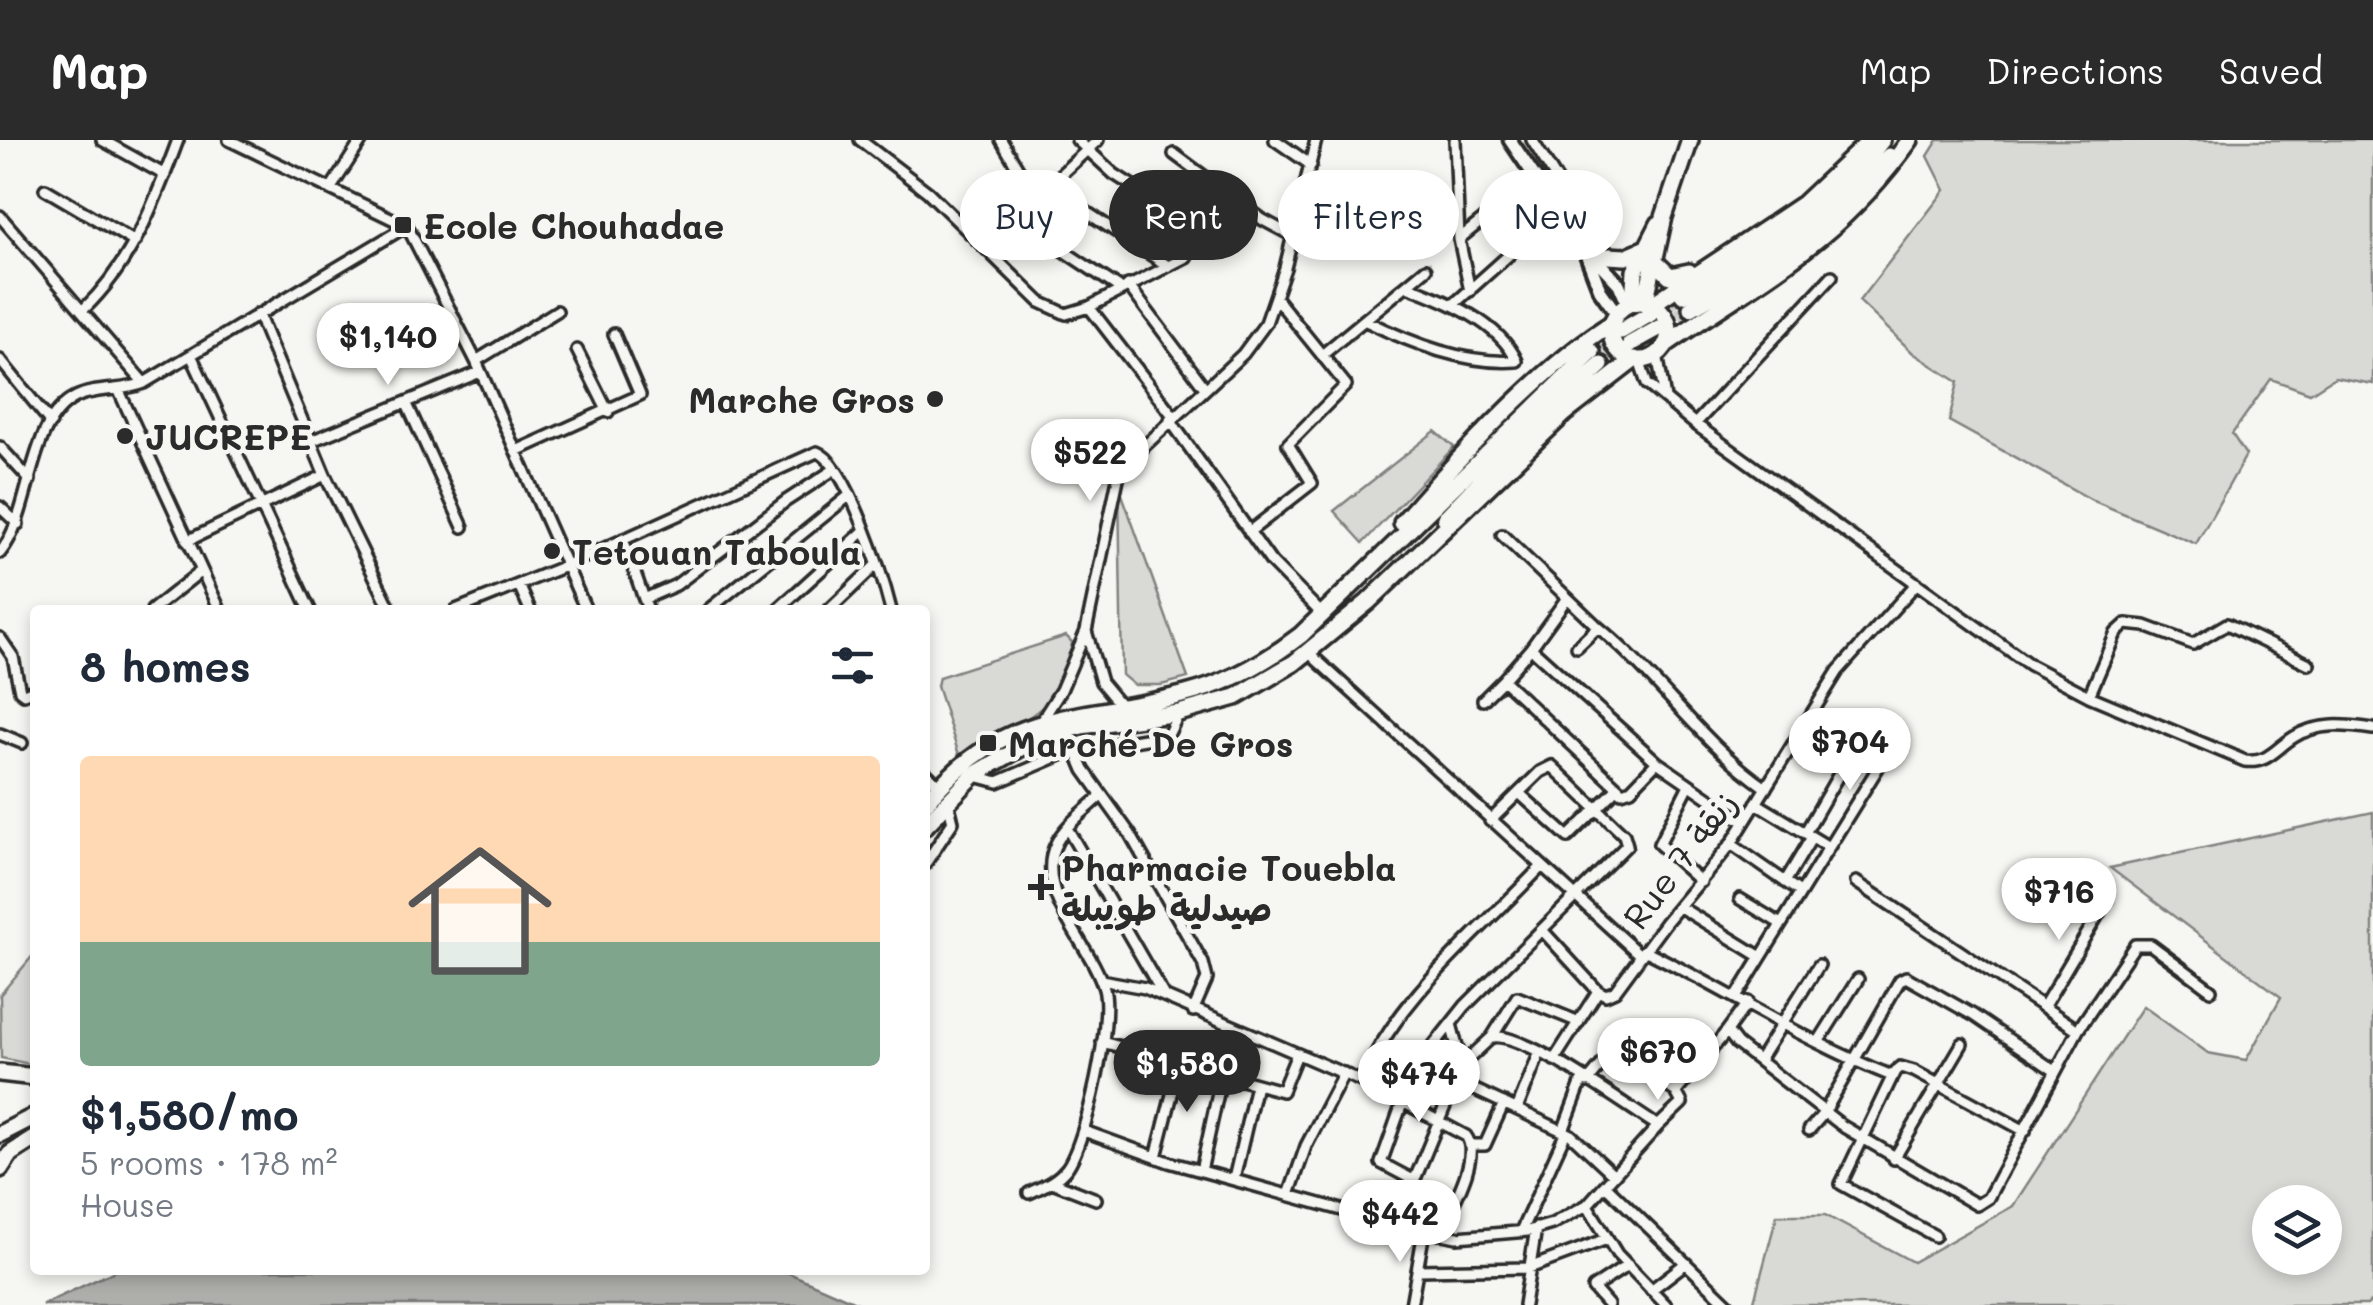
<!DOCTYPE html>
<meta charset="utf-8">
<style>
body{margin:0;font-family:Mali,"Playpen Sans Arabic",sans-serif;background:#f2f2f3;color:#1f2937;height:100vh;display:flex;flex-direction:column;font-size:38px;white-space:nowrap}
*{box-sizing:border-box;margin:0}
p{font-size:32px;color:#747a83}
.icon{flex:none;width:55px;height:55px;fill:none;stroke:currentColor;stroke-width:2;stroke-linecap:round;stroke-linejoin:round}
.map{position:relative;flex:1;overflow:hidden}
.drawer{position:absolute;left:30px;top:465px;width:900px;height:670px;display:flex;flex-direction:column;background:#fff;border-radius:10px;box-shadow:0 5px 15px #0003}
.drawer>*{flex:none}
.banner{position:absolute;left:960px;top:30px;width:950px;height:90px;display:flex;gap:20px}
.fabs{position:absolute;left:2252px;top:1045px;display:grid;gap:20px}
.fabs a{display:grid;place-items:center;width:90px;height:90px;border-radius:50%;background:#fff;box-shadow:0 5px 15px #0003;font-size:50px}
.price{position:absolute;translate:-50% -85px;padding:0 22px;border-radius:35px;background:#fff;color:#222;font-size:32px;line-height:65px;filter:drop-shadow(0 2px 5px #0008)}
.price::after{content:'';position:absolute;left:50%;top:60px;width:30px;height:22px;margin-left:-15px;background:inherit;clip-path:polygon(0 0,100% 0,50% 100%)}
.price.current{background:#2b2b2b;color:#fff}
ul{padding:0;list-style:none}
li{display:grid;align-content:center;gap:20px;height:530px;padding:0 50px}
li span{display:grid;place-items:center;height:310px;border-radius:10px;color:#555}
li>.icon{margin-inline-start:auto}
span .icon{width:180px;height:180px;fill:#fffc;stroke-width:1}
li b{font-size:42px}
h2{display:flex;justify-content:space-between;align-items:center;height:120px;padding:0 50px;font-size:42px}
.tag{padding:0 35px;border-radius:45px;background:#fff;box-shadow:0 5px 15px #0003;font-size:35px;line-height:90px}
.tag.current{background:#2b2b2b;color:#fff}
header{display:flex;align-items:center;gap:60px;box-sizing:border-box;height:140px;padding:0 50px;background:#2b2b2b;color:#fff}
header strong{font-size:48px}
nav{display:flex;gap:55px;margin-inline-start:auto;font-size:35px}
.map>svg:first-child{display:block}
.green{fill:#d9d9d5;stroke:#828280;stroke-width:2.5;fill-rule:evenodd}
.water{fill:#aeaeab;stroke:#7a7a78;stroke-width:2.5}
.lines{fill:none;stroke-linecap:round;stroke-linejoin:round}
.trunk-tunnel{stroke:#cdcdca;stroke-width:15;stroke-dasharray:15 8;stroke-linecap:butt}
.minor-casing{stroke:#2b2b2b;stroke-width:16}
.tertiary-casing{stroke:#2b2b2b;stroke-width:19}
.primary-casing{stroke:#2b2b2b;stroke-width:22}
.trunk-casing{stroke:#2b2b2b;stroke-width:22}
.minor{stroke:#f6f6f2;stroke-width:9}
.tertiary{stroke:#f6f6f2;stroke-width:11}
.primary{stroke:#f6f6f2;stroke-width:15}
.trunk{stroke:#f6f6f2;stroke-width:15}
.poi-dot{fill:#2b2b2b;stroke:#f6f6f2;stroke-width:4}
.labels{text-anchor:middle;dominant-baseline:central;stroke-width:9;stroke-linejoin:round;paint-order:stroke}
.poi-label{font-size:35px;font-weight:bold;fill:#2b2b2b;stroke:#f6f6f2;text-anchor:start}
.street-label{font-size:35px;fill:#2b2b2b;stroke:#f6f6f2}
</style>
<header>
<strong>Map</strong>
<nav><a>Map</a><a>Directions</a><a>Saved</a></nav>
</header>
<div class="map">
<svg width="2373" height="1165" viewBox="0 0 2373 1165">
<rect width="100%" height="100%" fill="#f6f6f2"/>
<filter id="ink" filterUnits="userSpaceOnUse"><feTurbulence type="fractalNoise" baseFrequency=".01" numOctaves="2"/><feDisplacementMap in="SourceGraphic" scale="20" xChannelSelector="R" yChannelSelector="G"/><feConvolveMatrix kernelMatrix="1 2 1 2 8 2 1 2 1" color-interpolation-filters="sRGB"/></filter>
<g filter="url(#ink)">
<path class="green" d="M1938,0H2373V244L2335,237L2310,253L2271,239L2232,294L2246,315L2196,404L2094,361L1949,281L1958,242L1913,213L1859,161L1945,50L1928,16Z
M1435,291L1454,307L1363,403L1334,371Z
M1119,346L1188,538L1161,545H1134L1122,535Z
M1066,496L1072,502C1067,576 1012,582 959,615L937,546L939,537Z
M2373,672V1160L2367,1165H1753L1777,1075H1825L1913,1122L2013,1066L2143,866L2208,913L2246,920L2281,857L2110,728ZM2270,1062H2325V1118H2270Z
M35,813V925L1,918L0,855Z"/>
<path class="water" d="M117,1130H782L862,1165H42Z"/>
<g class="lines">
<path class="trunk-tunnel" d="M1650,174L1683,155
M1659,188L1691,168
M1592,212L1621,191
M1601,225L1630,204"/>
<defs>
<path id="minor" d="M102,0L165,35
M229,0L407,86L476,221L586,470
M860,0L928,52L1040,162L1066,174L1089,167L1186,117L1208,94L1114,34L1077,0
M1001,0L1035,57
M1275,0L1311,25
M1455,0L1459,99
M1532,0L1586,86L1588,94L1580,104
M1174,14L1263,80L1293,96
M1047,46L1168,126
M331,48L362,0
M45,49L135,102
M1301,67L1399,49
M1021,70L1053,104L1121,149
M0,76L144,243
M985,104L1098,0
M1128,145L1205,248
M1407,146C1445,160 1499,182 1517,221
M1470,151L1459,99L1535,38
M1454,164L1557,72
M1089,167L1174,277
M84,169C132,123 155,62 178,0
M258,174L325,335L391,470
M1366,181C1411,203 1466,225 1517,221
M577,210L608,272
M1657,214L1665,258
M191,215L310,470
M1322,215L1426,129
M0,220L51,283
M1639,220L1647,244L1695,284L2030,525L2089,556L2245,621C2268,624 2276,608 2294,597C2318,582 2346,585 2373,589
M476,221L557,171
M119,251L220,470
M406,262L463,387
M1170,280L1271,422L1322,474
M1695,284L1832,136
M311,301L480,232
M0,307L30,340
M516,311L640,255L614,194
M0,367L18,384
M1249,392L1312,343L1288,304L1346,245L1275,157
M1502,395L1598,487
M623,399L648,470
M187,401L325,335
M0,413C34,371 26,282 76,257C96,247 123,252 144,243L407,86
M519,445L530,470
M1567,458L1531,508L1657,622L1744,682
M644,459L676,445L786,361L835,329
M152,470L201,431
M456,470L565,426L817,312C847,322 883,438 891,470
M708,470L850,355
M777,470L864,391
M829,470L876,425
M1086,491L1101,542L1121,566
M0,498L13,517L20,551L24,554L35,549
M1577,507L1598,487C1658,536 1701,603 1766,648
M1531,508L1503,540L1618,648L1622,652L1631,649L1657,622
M1309,513L1641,816
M2089,556L2116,493L2126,484L2145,486L2193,504L2227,484L2309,524
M1483,560L1503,540
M1042,580L1061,550L1086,491L1120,329L1243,214L1266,183L1285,128L1316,0
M1067,590L1084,630L1130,694L1203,823L1207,839L1193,871
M0,594L22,603
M925,632L940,647
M975,636L998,642L1068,612L1168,595L1179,573
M1689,645L1659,704L1701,742
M1519,653L1568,697L1618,648
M1756,663L1827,706
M1067,688L1163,854
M1805,693L1862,594
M1731,704L1800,752
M925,724L953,682L948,661
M1785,742L1812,697
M1856,742L2078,890
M1740,759L1781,784
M1680,767L1761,817
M1543,791L1598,851
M1644,810C1727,850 1806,903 1892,936
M1101,840L1145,848L1377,948L1466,996C1482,1017 1449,1071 1439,1094
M1737,856L1897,597
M1748,862L1727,891L1737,904L1844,987L1977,1065L1988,1058L2078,890L2135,805H2151L2211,850
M2044,866L2107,760
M1492,897L1517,857L1579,882
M1819,901L1858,839
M1102,902L1282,951L1297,914
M1554,920L1598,851L1606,855L1615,851L1665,783L1731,704L1838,531L1917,443
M1759,920L1819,825
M1462,925L1492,897C1524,891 1626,966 1658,986L1587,1065L1617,1114L1666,1165
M1454,940L1571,995L1614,1035
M1362,941C1398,856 1478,794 1540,728
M1587,942L1614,910L1676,952L1727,891
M1517,969L1540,912
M1658,986L1682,963L1676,952
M1809,990L1824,973L1900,840L1906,837L1973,875L2055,931
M1084,991L1169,1022L1396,1085L1457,1097L1528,1091L1552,1084L1587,1065
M1563,991L1583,938
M1472,1005H1485L1504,963
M1156,1017L1180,923
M1894,1019L1962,904
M1201,1031L1222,935
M1234,1039L1256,945
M1415,1041L1381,1023L1410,941L1422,920L1465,866L1627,705L1624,695L1552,626L1540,632L1490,681
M1052,1042L1096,1059
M1605,1045L1728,1164
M1029,1053C1044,1046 1057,1041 1067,1028C1086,1002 1113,880 1104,849C1092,806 1042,763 1052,715C1057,690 1083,673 1101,656
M1289,1055L1306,1006L1344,933
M1396,1085L1462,925L1451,884
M1521,1091L1566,992
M1935,1096L1841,1044L1895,931L1900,927L1914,931L2025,991
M1419,1130L1529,1128L1607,1099
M1651,1150L1686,1123
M1411,1165L1424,1091
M1524,1165L1536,1088
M1608,1165L1593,1148L1628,1125"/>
<path id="tertiary" d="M1510,0L1585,111L1600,150L1617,174
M1592,115L1619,144L1628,165"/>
<path id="primary" d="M1592,115L1625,117L1644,109
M1633,163L1635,131L1659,84
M1645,163L1664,77L1690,0"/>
<path id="trunk" d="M1654,121L1670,136L1689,132
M1683,155C1757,117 1832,67 1882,0
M1611 191a29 29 0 1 1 58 0a29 29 0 1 1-58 0Z
M1651,165L1803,64L1871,0
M1691,168L1775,118L1835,71L1889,16
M1621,191L1650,174
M1630,204L1659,188
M1665,205C1766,135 1835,104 1910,0
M1445,378L1537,283L1601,225
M1402,383C1457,319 1542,227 1612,183
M925,664C1004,566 1077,582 1186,554C1229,543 1266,522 1301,495L1592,212
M925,686L974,635L1029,603L1081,586L1179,573L1236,557L1294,523L1368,462L1564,274L1635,219
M0,933L35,937
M0,994L35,976
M0,1029L10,1014L35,998"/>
</defs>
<use href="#minor" class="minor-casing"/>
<use href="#tertiary" class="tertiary-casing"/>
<use href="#primary" class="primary-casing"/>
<use href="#trunk" class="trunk-casing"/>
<use href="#minor" class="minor"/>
<use href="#tertiary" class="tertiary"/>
<use href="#primary" class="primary"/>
<use href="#trunk" class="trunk"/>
</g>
</g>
<g class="poi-dot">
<rect x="393" y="75" width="20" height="20" rx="5"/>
<circle cx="935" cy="259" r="10"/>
<circle cx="125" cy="296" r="10"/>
<circle cx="552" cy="411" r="10"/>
<rect x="978" y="593" width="20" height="20" rx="5"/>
<path d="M1036 732h10v10h10v10h-10v10h-10v-10h-10v-10h10z"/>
</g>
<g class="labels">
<g class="poi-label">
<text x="423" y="85">Ecole Chouhadae</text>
<text x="915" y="259" text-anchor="end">Marche Gros</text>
<text x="145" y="296">JUCREPE</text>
<text x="572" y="411">Tetouan Taboula</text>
<text x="1008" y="603">Marché De Gros</text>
<text x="1061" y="727">Pharmacie Touebla<tspan x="1061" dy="40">صيدلية طويبلة</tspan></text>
</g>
<g class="street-label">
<text transform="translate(1679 719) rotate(-53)">Rue 7 زنقة</text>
</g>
</g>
</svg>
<div class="fabs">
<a><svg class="icon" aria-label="layers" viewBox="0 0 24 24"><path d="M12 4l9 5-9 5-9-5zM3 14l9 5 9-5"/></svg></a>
</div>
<b class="price" style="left:388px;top:248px">$1,140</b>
<b class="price" style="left:1090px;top:364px">$522</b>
<b class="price" style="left:1850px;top:653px">$704</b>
<b class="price" style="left:2059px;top:803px">$716</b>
<b class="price" style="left:1658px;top:963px">$670</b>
<b class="price current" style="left:1187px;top:975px">$1,580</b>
<b class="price" style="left:1419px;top:985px">$474</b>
<b class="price" style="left:1400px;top:1125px">$442</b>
<div class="banner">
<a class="tag">Buy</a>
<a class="tag current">Rent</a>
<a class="tag">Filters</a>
<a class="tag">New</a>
</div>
<section class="drawer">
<h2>8 homes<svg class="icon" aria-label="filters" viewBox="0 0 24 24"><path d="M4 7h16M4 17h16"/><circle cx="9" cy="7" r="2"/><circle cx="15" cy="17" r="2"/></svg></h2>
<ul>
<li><span style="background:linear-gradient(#ffd9b3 60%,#7fa58c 0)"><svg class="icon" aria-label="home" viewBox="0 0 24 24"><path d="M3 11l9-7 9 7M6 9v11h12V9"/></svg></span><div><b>$1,580/mo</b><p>5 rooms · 178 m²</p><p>House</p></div></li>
</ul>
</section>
</div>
